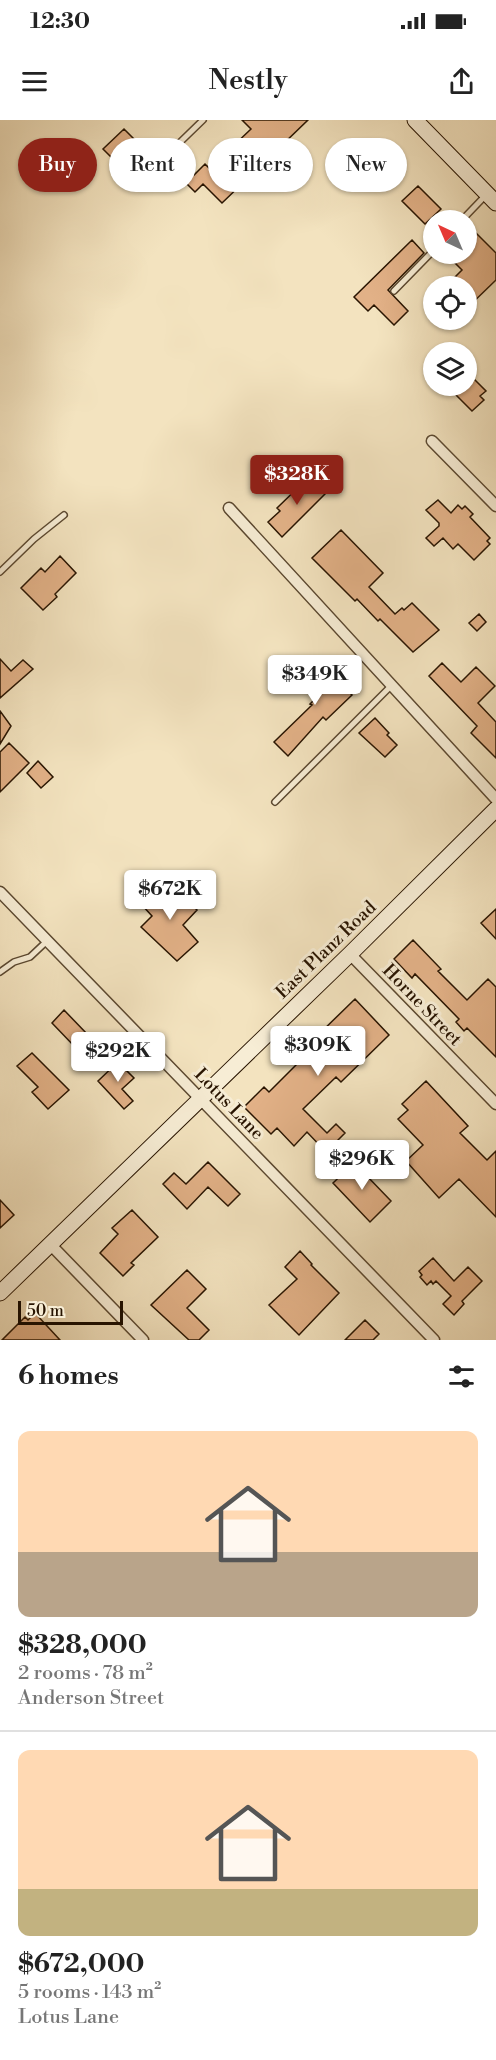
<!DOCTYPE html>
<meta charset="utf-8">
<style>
body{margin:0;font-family:"Libre Bodoni",serif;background:#f6f6f6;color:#222;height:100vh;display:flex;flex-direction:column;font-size:22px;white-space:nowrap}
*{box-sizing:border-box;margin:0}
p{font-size:20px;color:#767676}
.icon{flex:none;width:33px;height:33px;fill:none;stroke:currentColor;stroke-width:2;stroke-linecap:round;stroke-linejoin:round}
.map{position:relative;height:1220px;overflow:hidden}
.panel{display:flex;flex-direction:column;background:#fff;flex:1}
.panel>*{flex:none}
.hud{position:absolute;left:18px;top:18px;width:460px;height:54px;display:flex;gap:12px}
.needle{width:39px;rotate:316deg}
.buttons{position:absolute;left:423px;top:90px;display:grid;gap:12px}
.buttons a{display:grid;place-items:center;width:54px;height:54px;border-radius:50%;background:#fff;box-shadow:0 2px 4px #0004;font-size:30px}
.scale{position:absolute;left:18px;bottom:15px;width:105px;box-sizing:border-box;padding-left:6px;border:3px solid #281401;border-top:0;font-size:16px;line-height:21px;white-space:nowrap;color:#281401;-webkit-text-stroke:4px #f7edd5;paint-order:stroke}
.price{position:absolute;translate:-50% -51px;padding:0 14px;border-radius:6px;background:#fff;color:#222;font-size:20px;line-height:39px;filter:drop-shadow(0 2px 3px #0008)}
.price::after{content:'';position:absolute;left:50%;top:36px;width:18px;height:14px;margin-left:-9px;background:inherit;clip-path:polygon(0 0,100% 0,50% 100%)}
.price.current{background:#8f2418;color:#fff}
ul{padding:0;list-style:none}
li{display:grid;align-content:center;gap:12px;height:318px;padding:0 18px}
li+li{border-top:2px solid #e0e0e0}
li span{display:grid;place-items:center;height:186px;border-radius:12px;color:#555}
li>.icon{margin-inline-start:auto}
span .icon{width:108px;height:108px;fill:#fffc;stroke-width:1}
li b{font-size:26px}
h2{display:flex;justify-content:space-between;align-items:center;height:72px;padding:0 18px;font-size:26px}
.pill{padding:0 21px;border-radius:27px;background:#fff;box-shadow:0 2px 4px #0004;font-size:21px;line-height:54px}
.pill.current{background:#8f2418;color:#fff}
.status{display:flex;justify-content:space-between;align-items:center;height:42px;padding:0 30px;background:#fff;direction:ltr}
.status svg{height:16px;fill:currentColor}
header{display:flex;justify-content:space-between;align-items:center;height:78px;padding:0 18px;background:#fff;font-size:27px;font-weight:600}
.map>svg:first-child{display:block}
.building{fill:#e2b187;stroke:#281401;stroke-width:1.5}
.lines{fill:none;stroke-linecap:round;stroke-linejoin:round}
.lane-casing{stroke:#5b4830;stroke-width:8}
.street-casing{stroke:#5b4830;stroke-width:13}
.secondary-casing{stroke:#281401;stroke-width:17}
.lane{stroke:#f7edd5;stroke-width:5}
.street{stroke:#f7edd5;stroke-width:10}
.secondary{stroke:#f7edd5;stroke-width:15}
.labels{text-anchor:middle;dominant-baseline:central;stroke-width:6;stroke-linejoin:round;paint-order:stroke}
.street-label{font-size:18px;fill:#281401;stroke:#f7edd5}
</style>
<div class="status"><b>12:30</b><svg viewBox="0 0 49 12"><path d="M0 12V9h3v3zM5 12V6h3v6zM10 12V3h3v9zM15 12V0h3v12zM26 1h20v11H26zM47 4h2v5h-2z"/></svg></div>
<header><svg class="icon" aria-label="menu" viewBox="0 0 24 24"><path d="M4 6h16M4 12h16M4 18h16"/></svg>Nestly<svg class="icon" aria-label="share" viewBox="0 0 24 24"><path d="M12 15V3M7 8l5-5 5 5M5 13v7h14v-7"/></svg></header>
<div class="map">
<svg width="496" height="1220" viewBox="0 0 496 1220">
<rect width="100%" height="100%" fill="#f3e3bf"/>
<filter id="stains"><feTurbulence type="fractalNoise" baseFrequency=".00333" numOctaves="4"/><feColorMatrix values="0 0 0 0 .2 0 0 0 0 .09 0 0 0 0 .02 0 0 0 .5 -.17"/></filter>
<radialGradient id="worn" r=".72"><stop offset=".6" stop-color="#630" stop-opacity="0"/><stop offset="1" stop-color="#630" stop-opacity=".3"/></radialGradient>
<path class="building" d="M242,0H308L222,83L203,64L195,72L183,60L192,52L194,55L205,44L212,51L233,32L230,29L251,9Z
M124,9L138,23L117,43L103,29Z
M418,66L441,89L425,104L402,81Z
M466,103L496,133V160L466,189V166H462L454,158L462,150L446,134H466Z
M412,120L424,133L388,170L408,191L394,205L374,185L368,191L354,177Z
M471,256L486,271L480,276L484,280L472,291L447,266H466V261Z
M310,356L326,373L282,417L268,402L280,391L277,388Z
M438,380L451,393L458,385L462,389L465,386L473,394L470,397L490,418L487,421L490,424L474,440L458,424L453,429L443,418L434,426L426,418L439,406V403L426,390Z
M341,410L383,453L369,467L395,494L402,488L404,490L412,483L439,510L413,532L380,499L378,501L357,479L355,481L312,438Z
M60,436L76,453L55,474L57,477L43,490L21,468L41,448L45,452Z
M479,494L486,502L477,511L469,503Z
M0,539L11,551L23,540L33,549L0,578Z
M319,541L352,575L326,600L323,597L288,636L274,622L312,585L310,584L315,579L298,561Z
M442,543L461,562L476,547L495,566L478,583L496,602V638L471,613L477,606L429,556Z
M0,591L11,606L0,624Z
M375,598L389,613L387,615L397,625L385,637L359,613Z
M9,623L29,643L0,672V632Z
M38,641L53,657L41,668L27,653Z
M164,761L175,774L178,771L197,790L183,805L198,822L177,841L141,807L152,796L141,784Z
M496,789V819L481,803Z
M413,820L441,849L438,851L467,880L488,859L496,867V937L467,908L464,911L456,902L459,899L415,854L412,858L394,839Z
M355,879L389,915L341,962L336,957L303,989L327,1013L336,1004L345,1013L326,1032L307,1012L294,1026L277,1008L271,1014L244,987L264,967L269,972L319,922L315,918Z
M64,890L88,915L75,927L52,903Z
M32,933L69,970L48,989L32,972L38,967L17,946Z
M121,939L129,948L126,950L134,958L122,969L133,981L124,989L98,961Z
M426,961L468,1006L460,1013L487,1040L496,1031V1097L459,1059L439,1078L406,1041L423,1025L398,999L408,990L402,984Z
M363,1040L372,1049L366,1055L391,1081L370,1102L333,1063L353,1044L356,1047Z
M208,1042L240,1074L228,1086L208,1067L187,1089L163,1064L174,1053L186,1064Z
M0,1080L14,1095L0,1108Z
M132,1090L158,1117L131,1143L134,1145L123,1156L100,1133L118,1114L112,1108Z
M300,1131L312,1144L311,1145L339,1173L299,1215L269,1185L297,1159L285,1147Z
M433,1138L454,1161L468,1147L482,1161L462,1181L464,1184L454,1195L443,1184L451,1176L436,1161L433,1164L431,1161L427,1165L420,1157L422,1155L419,1151Z
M187,1150L206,1169L187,1188L209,1210L199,1220H189L151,1185Z
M35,1193L60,1220H2L25,1197L28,1200Z
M365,1200L379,1214L373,1220H345Z"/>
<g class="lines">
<defs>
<path id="lane" d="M171,31L203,0
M462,100L486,75
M394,171L434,130
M0,452L34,419L64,395
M275,682L392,565
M0,852L14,842L30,837L47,821"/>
<path id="street" d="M432,321L496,386
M229,388L496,679
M0,772L434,1220
M350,834L496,984
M50,1124L143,1220"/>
<path id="secondary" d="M415,0L496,83
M0,1173L350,834L496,689"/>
</defs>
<use href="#lane" class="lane-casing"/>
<use href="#street" class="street-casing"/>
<use href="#secondary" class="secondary-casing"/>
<use href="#lane" class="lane"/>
<use href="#street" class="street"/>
<use href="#secondary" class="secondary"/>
</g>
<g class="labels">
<g class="street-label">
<text transform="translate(326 830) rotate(-44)">East Planz Road</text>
<text transform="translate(422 885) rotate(46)">Horne Street</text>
<text transform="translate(229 984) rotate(46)">Lotus Lane</text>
</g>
</g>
<rect width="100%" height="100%" filter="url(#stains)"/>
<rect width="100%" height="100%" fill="url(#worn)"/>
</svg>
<div class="buttons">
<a><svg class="needle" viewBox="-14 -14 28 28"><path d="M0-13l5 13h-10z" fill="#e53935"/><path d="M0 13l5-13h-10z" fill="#767676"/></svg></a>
<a><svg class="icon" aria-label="locate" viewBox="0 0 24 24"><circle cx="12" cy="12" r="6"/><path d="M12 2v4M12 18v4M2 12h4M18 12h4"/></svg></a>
<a><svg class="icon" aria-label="layers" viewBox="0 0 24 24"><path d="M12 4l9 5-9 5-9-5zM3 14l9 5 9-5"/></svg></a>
</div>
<div class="scale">50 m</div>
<b class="price current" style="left:297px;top:386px">$328K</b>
<b class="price" style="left:315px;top:586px">$349K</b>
<b class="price" style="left:170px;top:801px">$672K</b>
<b class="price" style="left:318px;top:957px">$309K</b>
<b class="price" style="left:118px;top:963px">$292K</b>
<b class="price" style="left:362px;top:1071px">$296K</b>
<div class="hud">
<a class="pill current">Buy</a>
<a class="pill">Rent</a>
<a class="pill">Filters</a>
<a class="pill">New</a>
</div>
</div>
<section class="panel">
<h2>6 homes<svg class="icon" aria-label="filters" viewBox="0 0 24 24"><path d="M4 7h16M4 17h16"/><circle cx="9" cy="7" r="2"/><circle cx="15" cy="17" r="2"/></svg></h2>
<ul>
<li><span style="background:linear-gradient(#ffd9b3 65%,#b9a48a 0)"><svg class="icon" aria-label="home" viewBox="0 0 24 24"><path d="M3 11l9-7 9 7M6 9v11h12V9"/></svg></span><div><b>$328,000</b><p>2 rooms · 78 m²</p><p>Anderson Street</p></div></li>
<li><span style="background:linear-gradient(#ffd9b3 75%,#c2b280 0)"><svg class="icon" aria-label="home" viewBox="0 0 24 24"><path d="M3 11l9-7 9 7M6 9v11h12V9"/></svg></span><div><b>$672,000</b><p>5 rooms · 143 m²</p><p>Lotus Lane</p></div></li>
</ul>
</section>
